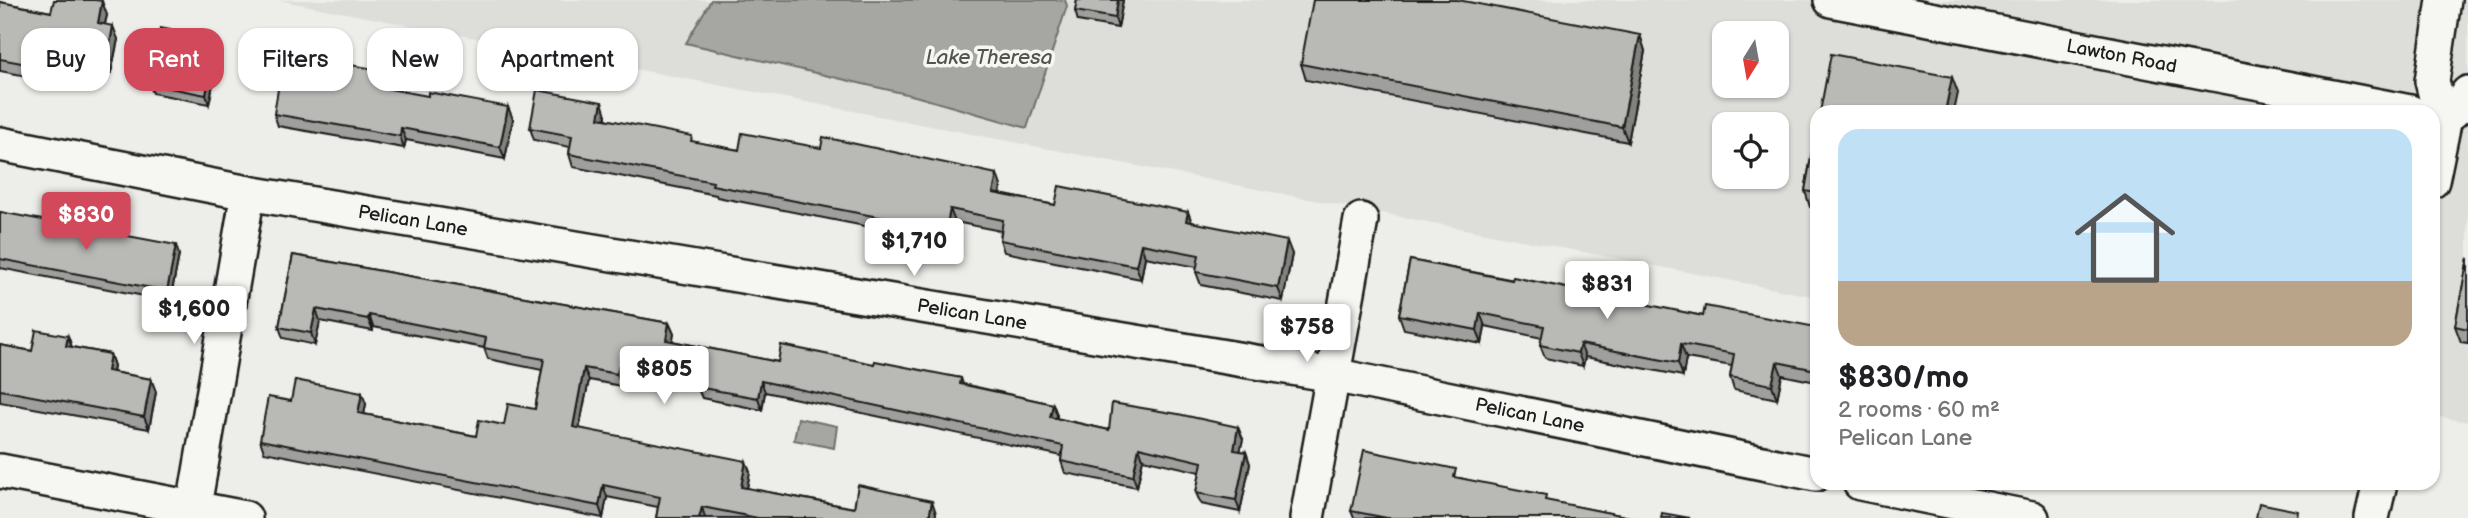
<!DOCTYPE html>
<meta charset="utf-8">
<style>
body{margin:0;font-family:"Balsamiq Sans",sans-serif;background:#f6f6f6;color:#202124;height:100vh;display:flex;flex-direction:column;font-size:26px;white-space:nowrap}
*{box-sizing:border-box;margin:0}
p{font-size:23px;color:#757577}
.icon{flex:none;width:38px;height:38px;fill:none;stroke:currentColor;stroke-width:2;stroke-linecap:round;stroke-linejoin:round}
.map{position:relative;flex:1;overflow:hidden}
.sheet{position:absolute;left:1810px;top:105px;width:630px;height:385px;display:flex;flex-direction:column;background:#fff;border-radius:21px;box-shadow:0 2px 5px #0004}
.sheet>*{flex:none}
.top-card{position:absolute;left:21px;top:28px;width:665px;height:63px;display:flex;gap:14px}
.needle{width:46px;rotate:191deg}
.tools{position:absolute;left:1712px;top:21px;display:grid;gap:14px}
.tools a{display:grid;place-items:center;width:77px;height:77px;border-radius:14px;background:#fff;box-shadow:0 2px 5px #0004;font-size:35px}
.price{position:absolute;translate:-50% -60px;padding:0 16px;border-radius:7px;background:#fff;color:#222;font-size:23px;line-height:46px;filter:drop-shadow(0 2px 4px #0008)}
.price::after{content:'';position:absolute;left:50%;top:42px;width:21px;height:16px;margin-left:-10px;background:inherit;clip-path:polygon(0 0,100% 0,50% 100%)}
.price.on{background:#d1495b;color:#fff}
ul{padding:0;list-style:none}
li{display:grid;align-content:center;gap:14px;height:371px;padding:0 28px}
li span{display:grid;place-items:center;height:217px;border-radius:21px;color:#555}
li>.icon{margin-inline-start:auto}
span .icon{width:126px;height:126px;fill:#fffc;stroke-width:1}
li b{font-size:30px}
.tag{padding:0 24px;border-radius:21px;background:#fff;box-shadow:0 2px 5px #0004;font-size:24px;line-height:63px}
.tag.on{background:#d1495b;color:#fff}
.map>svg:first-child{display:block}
.built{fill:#ddddda;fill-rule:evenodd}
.water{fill:#a6a6a3;stroke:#6f6f6d;stroke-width:2}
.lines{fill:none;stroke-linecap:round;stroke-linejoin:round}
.minor-casing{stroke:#1c1c1c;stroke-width:38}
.minor{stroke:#f6f6f2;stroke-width:33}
.wall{fill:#9f9f9d;stroke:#1c1c1c;stroke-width:2}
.shaded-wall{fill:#82827f;stroke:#1c1c1c;stroke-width:2}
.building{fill:#b9b9b6;stroke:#1c1c1c;stroke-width:2}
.labels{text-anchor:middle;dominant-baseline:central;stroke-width:7;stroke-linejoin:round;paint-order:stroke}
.street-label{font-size:19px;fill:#1c1c1c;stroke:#f6f6f2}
.water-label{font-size:21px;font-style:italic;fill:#535352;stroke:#f6f6f2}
</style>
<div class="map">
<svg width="2468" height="518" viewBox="0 0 2468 518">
<rect width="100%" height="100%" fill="#edede9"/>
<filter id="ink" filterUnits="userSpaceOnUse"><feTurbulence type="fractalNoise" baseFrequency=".0143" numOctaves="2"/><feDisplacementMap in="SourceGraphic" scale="14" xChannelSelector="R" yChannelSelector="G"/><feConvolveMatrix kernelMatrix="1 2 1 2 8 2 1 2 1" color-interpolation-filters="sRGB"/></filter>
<g filter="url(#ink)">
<path class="built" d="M278,0H2468V422L2433,416L2432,112H1816V297ZM1724,33H1776V86H1724ZM1724,124H1776V177H1724Z"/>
<path class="water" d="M711,0H1065L1067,6L1027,128L915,96L686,43Z
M798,418L837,426L834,448L794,440Z"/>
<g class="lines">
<defs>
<g id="minor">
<path id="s1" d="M1831,0L2410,112"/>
<path d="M2445,118L2460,105L2468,93"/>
<path id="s2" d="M0,144L248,193L1333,375L1816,474"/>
<path d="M2432,181L2445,118L2437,101L2432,81L2444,0"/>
<path d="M0,471L245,518"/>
<path d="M1860,483L2032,518"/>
<path d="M192,518L248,193"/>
<path d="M1307,518L1361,220"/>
<path d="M2372,518L2380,483"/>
</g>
</defs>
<use href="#minor" class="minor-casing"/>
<use href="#minor" class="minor"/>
</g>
<path class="wall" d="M1077,0H1123L1118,28L1078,21L1075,11Z
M0,2L51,12L107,15L105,24L118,39L111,73L88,68L85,87L0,71Z
M1640,35L1645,51L1628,142L1306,80L1301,64Z
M220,49L209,104L153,93L149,84Z
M387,71L392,83L390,89L513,119L505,159L406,140L404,148L278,126L274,114L305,75Z
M606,115V119L694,142L739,150L1001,186L1000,194L1055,205L1188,212L1192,222L1292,254L1283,301L1201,285L1196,272L1197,267L1145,257L1141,279L1004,252L1000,240L1001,231L955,222L951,243L717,197L716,195L573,167L569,154L570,147L534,140L530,128Z
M1816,129V208L1810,207L1805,191Z
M0,212L179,255L170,301L0,268Z
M293,255L669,323L674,334L672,341L778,362L874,364L961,378L963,384L1053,404L1057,415L1056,418L1109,430L1243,439L1240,451L1246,452L1250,464L1240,512L1201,504L1196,493L1200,472L1143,459L1137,487L1065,473L1061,461L1062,456L765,392L762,410L702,398L697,387L699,381L625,367L621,386L589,380L579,428L750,472L747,488L854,508L936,513L935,518H656L658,507L607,497L603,518L264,452L260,440L291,401L366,404L364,414L476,436L504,425L535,409L542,370L488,359L484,348L373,327V331L320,321L315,345L283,338L279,327Z
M2468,258V343L2461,342L2455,326Z
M1410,260L1703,316L1816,327V382L1782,375L1777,399L1734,390L1730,377L1732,366L1686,358L1683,376L1585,357L1583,366L1545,358L1540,345L1542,338L1485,326L1482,344L1404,329L1399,315Z
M68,336L72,347L110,354L114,366L113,372L151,379L156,392L149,429L0,402V345L32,351Z
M1460,478L1548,501L1635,518H1354L1351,511Z"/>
<path class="shaded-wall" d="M1118,0H1123L1118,28L1115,18Z
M102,1L107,15L102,36L98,23Z
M113,26L118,39L111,73L107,60Z
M1640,35L1645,51L1628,142L1622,127Z
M216,39L220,49L209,104L206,95Z
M83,55L88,68L85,87L80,74Z
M387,71L392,83L389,101L384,88Z
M1952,77L1958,93L1954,112H1945Z
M602,102L606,115L603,130L599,118Z
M508,107L513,119L505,159L500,147Z
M401,128L406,140L404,148L400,136Z
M997,174L1001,186L998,206L993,193Z
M950,209L955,222L951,243L946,230Z
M1188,212L1192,224L1186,221Z
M1287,241L1292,254L1283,301L1278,288Z
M1141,244L1145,257L1141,279L1136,266Z
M176,245L179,255L170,301L167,291Z
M316,309L320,321L315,345L311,333Z
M1480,313L1485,326L1482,344L1477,330Z
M369,315L373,327V331L368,319Z
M669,323L674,334L670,351L666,340Z
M68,336L72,348L66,346Z
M1580,344L1585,357L1583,366L1578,353Z
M1681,344L1686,358L1683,376L1678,363Z
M110,354L114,366L111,383L107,371Z
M621,355L625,367L621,386L617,374Z
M1777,362L1782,375L1777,399L1772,385Z
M584,368L589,380L577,439L573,427Z
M151,379L156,392L149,429L144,417Z
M761,381L765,392L762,410L758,398Z
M362,393L366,404L362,424L358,413Z
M1053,404L1057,415L1054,428L1050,417Z
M1238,427L1243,439L1238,461L1234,450Z
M1139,447L1143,459L1137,487L1133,476Z
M1246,452L1250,464L1240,512L1236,500Z
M746,461L750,472L745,498L741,487Z
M603,485L607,497L603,518L599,506Z
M932,501L936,513L935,518H929Z
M702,507L705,518H699Z"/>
<path class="building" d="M54,0H95L102,1L98,23L113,26L107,60L83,55L80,74L0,59V2L51,12Z
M1077,0H1118L1115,18L1075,11Z
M1313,0H1458L1640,35L1622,127L1301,64Z
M160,28L216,39L206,95L149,84Z
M1831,54L1952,77L1945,112H1820Z
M308,58L387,71L384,88L428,96V92L508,107L500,147L401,128L400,136L274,114L281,71L305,75Z
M537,90L602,102L599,118L692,136L691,141L739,150L742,133L821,148L823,137L997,174L993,193L1055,205L1059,186L1188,212L1186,221L1287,241L1278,288L1196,272L1199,255L1141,244L1136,266L1000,240L1003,220L950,209L946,230L712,185L713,182L569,154L572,136L530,128Z
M1816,129V193L1805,191Z
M0,212L176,245L167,291L0,259Z
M293,255L669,323L666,340L778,362L781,345L874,364L875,361L961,378L960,384L1053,404L1050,417L1109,430L1112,403L1178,414L1238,427L1234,450L1246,452L1236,500L1196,493L1202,462L1139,447L1133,476L1061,461L1063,446L761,381L758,398L697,387L701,371L621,355L617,374L584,368L573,427L746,461L741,487L854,508L858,485L932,501L929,518H758L702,507L699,518H656L660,497L603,485L599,506L260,440L268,397L291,401L295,380L362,393L358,413L476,436L479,420L504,425L508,404L535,409L544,359L484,348L486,338L369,315L368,319L316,309L311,333L279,327Z
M2468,258V329L2455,326Z
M1410,260L1512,280L1513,277L1703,316L1705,306L1816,327V370L1777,362L1772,385L1730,377L1734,354L1681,344L1678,363L1580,344L1578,353L1540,345L1544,326L1480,313L1477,330L1399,315Z
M36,330L68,336L66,346L110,354L107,371L151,379L144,417L0,390V345L32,351Z
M1364,450L1456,469L1454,477L1546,495L1545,500L1635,518H1387L1351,511Z
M2259,503L2298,511L2297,518H2256Z
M1662,513L1690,518H1661Z"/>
</g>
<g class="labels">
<g class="street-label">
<text stroke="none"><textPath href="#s1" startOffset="296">Lawton Road</textPath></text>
<text stroke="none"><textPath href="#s2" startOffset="420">Pelican Lane</textPath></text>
<text stroke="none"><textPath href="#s2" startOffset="987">Pelican Lane</textPath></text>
<text stroke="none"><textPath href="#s2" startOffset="1554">Pelican Lane</textPath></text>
</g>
<g class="water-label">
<text x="989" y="57">Lake Theresa</text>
</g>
</g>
</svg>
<div class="tools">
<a><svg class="needle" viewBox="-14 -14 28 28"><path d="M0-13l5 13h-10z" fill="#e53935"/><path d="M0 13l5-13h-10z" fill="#757577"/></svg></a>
<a><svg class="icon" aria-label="locate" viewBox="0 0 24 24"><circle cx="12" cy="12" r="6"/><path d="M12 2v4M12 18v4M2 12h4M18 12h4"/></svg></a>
</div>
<b class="price on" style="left:86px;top:252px">$830</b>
<b class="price" style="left:914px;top:278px">$1,710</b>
<b class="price" style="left:1607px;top:321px">$831</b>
<b class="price" style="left:194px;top:346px">$1,600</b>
<b class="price" style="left:1307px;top:364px">$758</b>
<b class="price" style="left:664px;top:406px">$805</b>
<div class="top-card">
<a class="tag">Buy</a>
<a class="tag on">Rent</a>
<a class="tag">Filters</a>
<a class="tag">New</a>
<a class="tag">Apartment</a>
</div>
<section class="sheet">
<ul>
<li><span style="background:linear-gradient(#bfe0f5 70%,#b9a48a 0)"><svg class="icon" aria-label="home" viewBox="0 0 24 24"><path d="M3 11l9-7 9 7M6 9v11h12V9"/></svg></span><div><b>$830/mo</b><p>2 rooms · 60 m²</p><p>Pelican Lane</p></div></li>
</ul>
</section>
</div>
